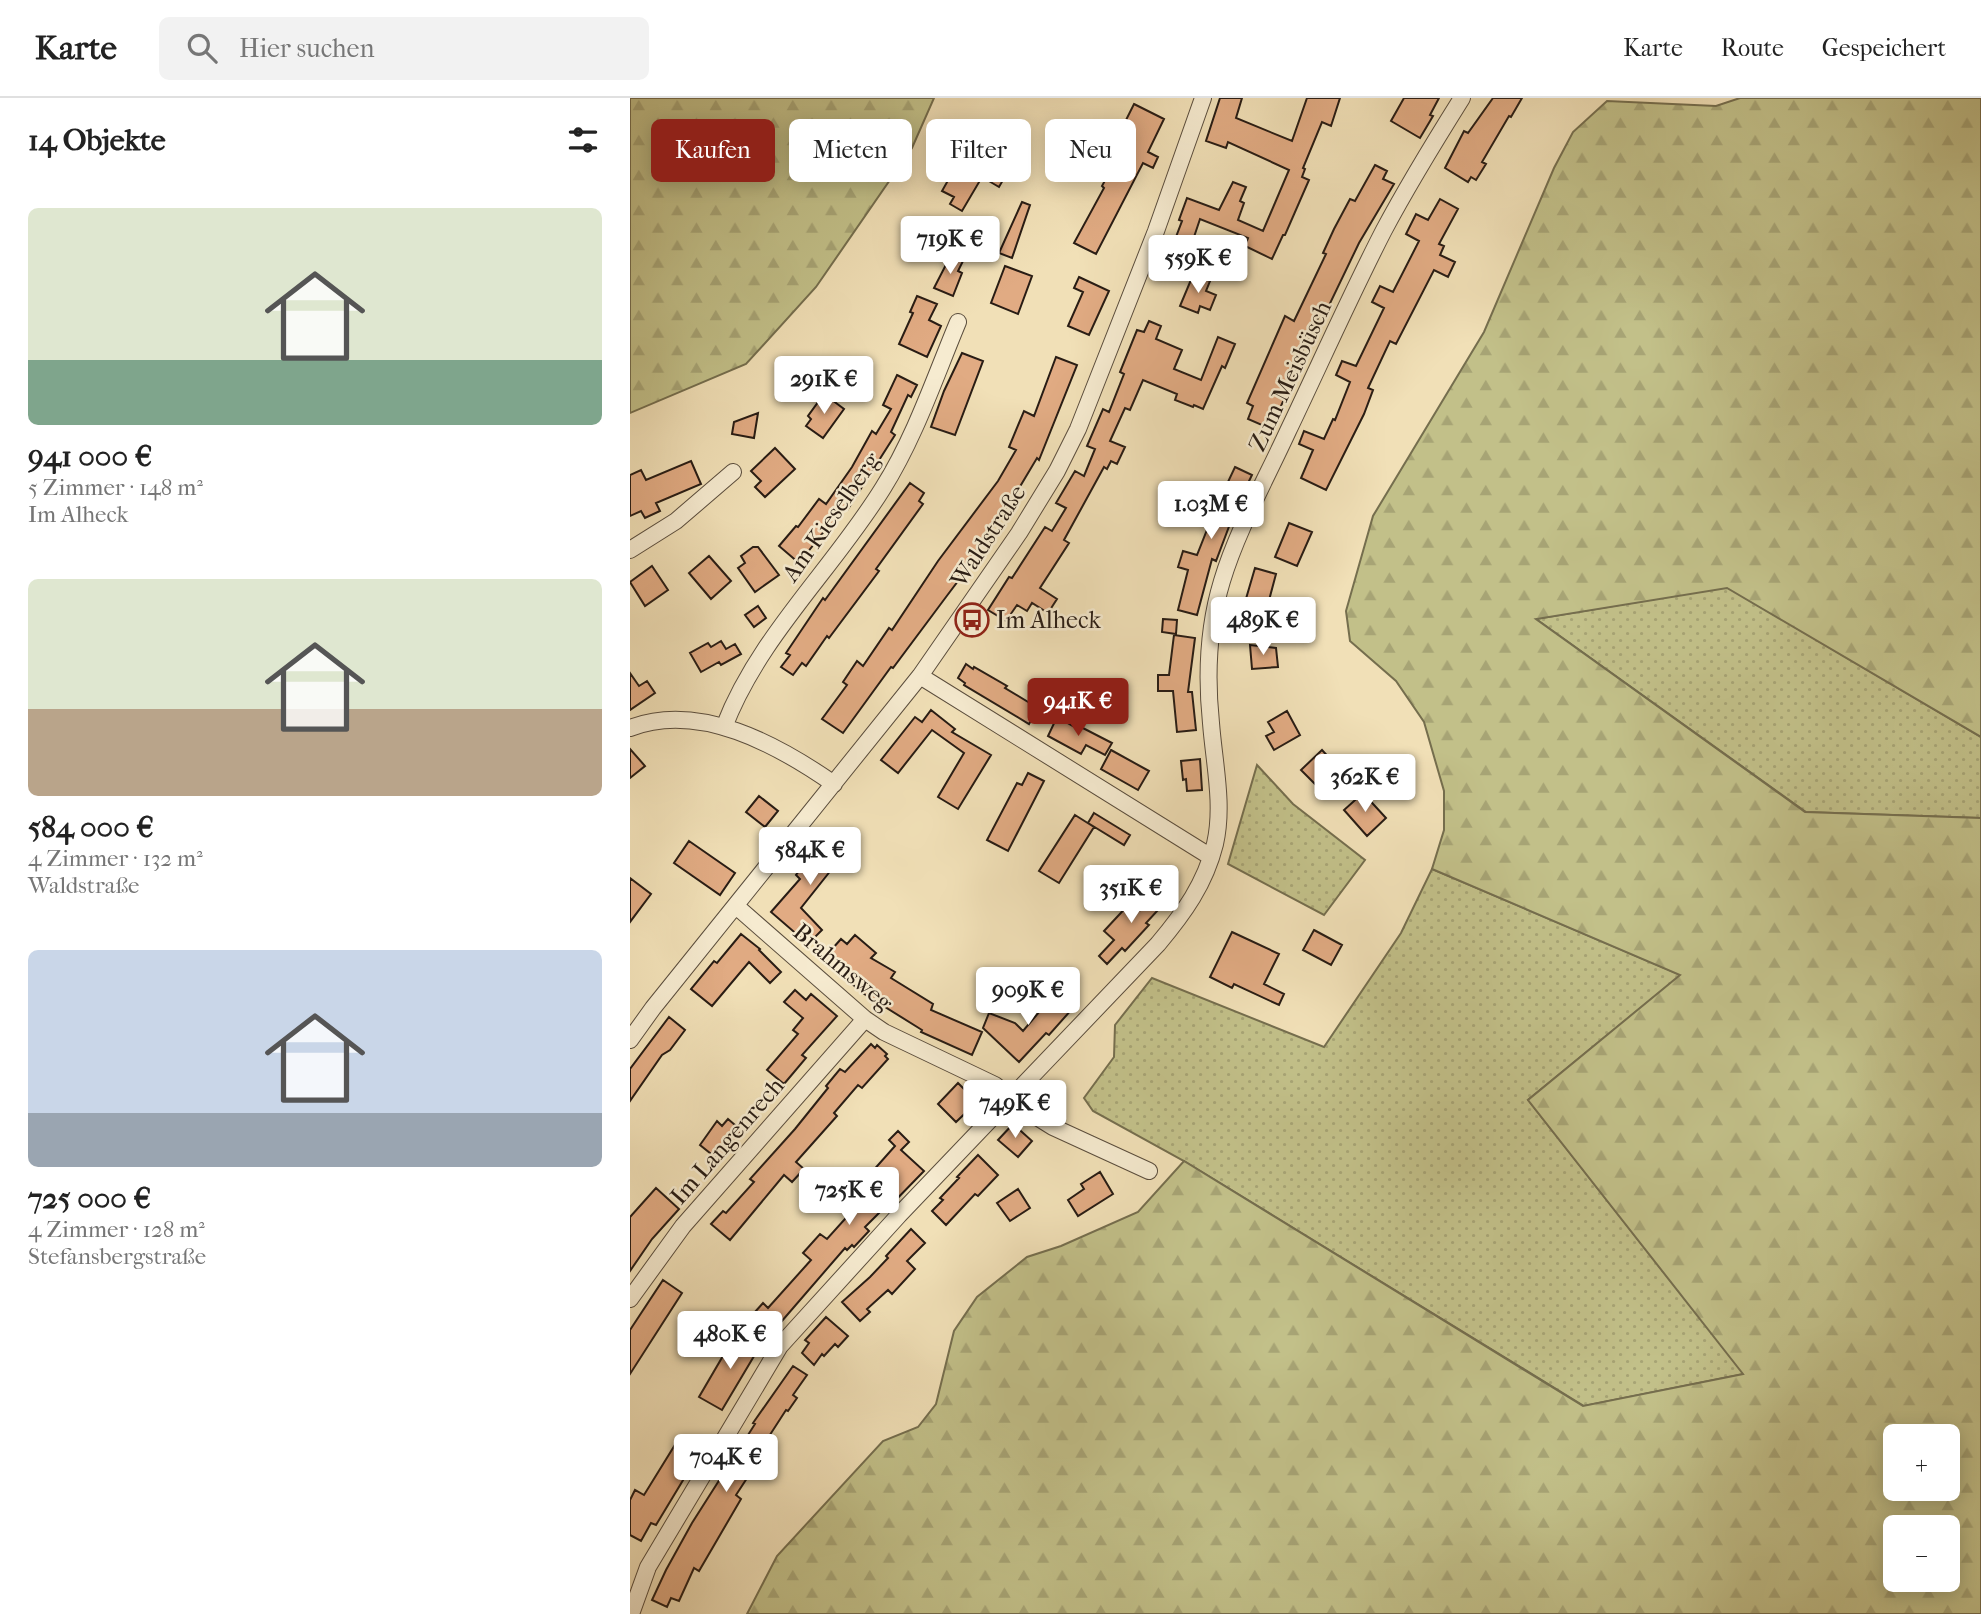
<!DOCTYPE html>
<html lang="de">
<meta charset="utf-8">
<style>
body{margin:0;font-family:"IM FELL French Canon",serif;background:#f2f2f2;color:#222;height:100vh;display:flex;flex-direction:column;font-size:26px;white-space:nowrap}
*{box-sizing:border-box;margin:0}
p{font-size:23px;color:#767676}
.icon{flex:none;width:38px;height:38px;fill:none;stroke:currentColor;stroke-width:2;stroke-linecap:round;stroke-linejoin:round}
.map{position:relative;flex:1;overflow:hidden}
.details{display:flex;flex-direction:column;background:#fff;width:630px}
.details>*{flex:none}
.hud{position:absolute;left:21px;top:21px;width:665px;height:63px;display:flex;gap:14px}
.buttons{position:absolute;left:1253px;top:1326px;display:grid;gap:14px}
.buttons a{display:grid;place-items:center;width:77px;height:77px;border-radius:10px;background:#fff;box-shadow:0 4px 18px #0003;font-size:35px}
.price{position:absolute;translate:-50% -60px;padding:0 16px;border-radius:7px;background:#fff;color:#222;font-size:23px;line-height:46px;filter:drop-shadow(0 2px 4px #0008)}
.price::after{content:'';position:absolute;left:50%;top:42px;width:21px;height:16px;margin-left:-10px;background:inherit;clip-path:polygon(0 0,100% 0,50% 100%)}
.price.current{background:#8f2418;color:#fff}
ul{padding:0;list-style:none}
li{display:grid;align-content:center;gap:14px;height:371px;padding:0 28px}
li span{display:grid;place-items:center;height:217px;border-radius:10px;color:#555}
li>.icon{margin-inline-start:auto}
span .icon{width:126px;height:126px;fill:#fffc;stroke-width:1}
li b{font-size:30px}
h2{display:flex;justify-content:space-between;align-items:center;height:84px;padding:0 28px;font-size:30px}
.chip{padding:0 24px;border-radius:10px;background:#fff;box-shadow:0 4px 18px #0003;font-size:24px;line-height:63px}
.chip.current{background:#8f2418;color:#fff}
header{display:flex;align-items:center;gap:42px;box-sizing:border-box;height:98px;padding:0 35px;background:#fff;border-bottom:2px solid #e0e0e0}
header strong{font-size:33px}
nav{display:flex;gap:38px;margin-inline-start:auto;font-size:24px}
.search{width:490px;height:63px;background:#f2f2f2;display:flex;align-items:center;gap:18px;box-sizing:border-box;padding:0 24px;border-radius:10px;color:#767676;font-size:26px}
main{display:flex;flex:1;min-height:0}
.map>svg:first-child{display:block}
.green{fill:url(#green-dots);stroke:#756e4e;stroke-width:2}
.forest{fill:url(#forest-firs);stroke:#756e4e;stroke-width:2;fill-rule:evenodd}
.building{fill:#e1ab83;stroke:#281c14;stroke-width:2}
.lines{fill:none;stroke-linecap:round;stroke-linejoin:round}
.street-casing{stroke:#5a4d3d;stroke-width:18}
.street{stroke:#f6ebd0;stroke-width:16}
.labels{text-anchor:middle;dominant-baseline:central;stroke-width:5;stroke-linejoin:round;paint-order:stroke}
.street-label{font-size:24px;fill:#281c14;stroke:#f6ebd0}
.poi-label{font-size:24px;fill:#281c14;stroke:#f6ebd0;text-anchor:start}
</style>
<header>
<strong>Karte</strong>
<div class="search"><svg class="icon" aria-label="search" viewBox="0 0 24 24"><circle cx="10" cy="10" r="6"/><path d="M15 15l6 6"/></svg>Hier suchen</div>
<nav><a>Karte</a><a>Route</a><a>Gespeichert</a></nav>
</header>
<main>
<section class="details">
<h2>14 Objekte<svg class="icon" aria-label="filters" viewBox="0 0 24 24"><path d="M4 7h16M4 17h16"/><circle cx="9" cy="7" r="2"/><circle cx="15" cy="17" r="2"/></svg></h2>
<ul>
<li><span style="background:linear-gradient(#dfe7d0 70%,#7fa58c 0)"><svg class="icon" aria-label="home" viewBox="0 0 24 24"><path d="M3 11l9-7 9 7M6 9v11h12V9"/></svg></span><div><b>941 000 €</b><p>5 Zimmer · 148 m²</p><p>Im Alheck</p></div></li>
<li><span style="background:linear-gradient(#dfe7d0 60%,#b9a48a 0)"><svg class="icon" aria-label="home" viewBox="0 0 24 24"><path d="M3 11l9-7 9 7M6 9v11h12V9"/></svg></span><div><b>584 000 €</b><p>4 Zimmer · 132 m²</p><p>Waldstraße</p></div></li>
<li><span style="background:linear-gradient(#c9d6e8 75%,#9aa5b1 0)"><svg class="icon" aria-label="home" viewBox="0 0 24 24"><path d="M3 11l9-7 9 7M6 9v11h12V9"/></svg></span><div><b>725 000 €</b><p>4 Zimmer · 128 m²</p><p>Stefansbergstraße</p></div></li>
</ul>
</section>
<div class="map">
<svg width="1351" height="1516" viewBox="0 0 1351 1516">
<defs>
<pattern id="green-dots" width="8" height="8" patternUnits="userSpaceOnUse" patternTransform="scale(1.75)"><rect width="8" height="8" fill="#c2c089"/><path d="M2 2h.1M6 6h.1" fill="none" stroke="#a7a475" stroke-width="1.8" stroke-linecap="round"/></pattern>
<pattern id="forest-firs" width="22" height="20" patternUnits="userSpaceOnUse" patternTransform="scale(1.75)"><rect width="22" height="20" fill="#c2c089"/><path d="M5 1l3.5 6h-7zM16 11l3.5 6h-7z" fill="#a7a475"/></pattern>
</defs>
<rect width="100%" height="100%" fill="#f1e0b7"/>
<filter id="stains"><feTurbulence type="fractalNoise" baseFrequency=".00286" numOctaves="4"/><feColorMatrix values="0 0 0 0 .2 0 0 0 0 .09 0 0 0 0 .02 0 0 0 .5 -.17"/></filter>
<radialGradient id="worn" r=".72"><stop offset=".6" stop-color="#630" stop-opacity="0"/><stop offset="1" stop-color="#630" stop-opacity=".3"/></radialGradient>
<path class="green" d="M1097,489L1351,639V720L1176,714L906,521Z
M627,667L663,706L735,762L694,817L598,766Z
M802,771L1051,877L898,1002L1114,1276L954,1308L554,1063L463,1013L454,1000L484,959L485,927L522,880L694,949L771,835Z"/>
<path class="forest" d="M0,0H304L282,50L186,189L116,266L0,315Z
M1110,0H1351V639L1097,490L906,521L1175,714L1351,720V1516H117L147,1458L253,1343L288,1329L306,1306L324,1233L347,1199L397,1159L431,1148L508,1114L554,1063L953,1308L1113,1276L898,1002L1050,877L802,771L814,732V693L794,624L766,583L720,543L716,513L743,418L854,234L924,70L943,34L977,3L1086,8ZM1265,1339H1318V1391H1265ZM1265,1430H1318V1482H1265Z"/>
<path class="building" d="M590,0H612L606,20L662,43L677,0H710L701,28L692,24L673,70L675,71L672,79L679,82L655,137H653L642,161L615,148L618,140L570,121L562,145L546,139L552,123L549,122L557,100L589,112L603,84L616,89L610,103L614,105L608,122L633,133L659,72L598,44L596,50L576,43Z
M774,0H809L800,17L803,18L790,40L761,23Z
M863,0H892L881,19L879,18L852,64L856,66L846,82L841,79L838,84L815,70L834,33L838,35Z
M504,6L534,21L518,54L528,59L523,70L513,65L466,156L444,145L474,90L472,88L500,36L491,32Z
M338,47L380,70L369,89L352,79L332,113L320,106L324,99L312,93Z
M745,67L757,73L753,81L764,86L729,145L693,220L689,218L671,256L675,258L670,270L668,269L641,331L618,321L623,308L617,305L655,218L664,223L696,156L693,155L704,131L720,101L725,103Z
M810,101L828,111L809,146L814,148L810,157L825,164L818,179L804,172L766,246L760,243L738,290L743,292L734,316L696,392L671,380L683,352L669,346L674,333L694,341L703,321L705,322L720,284L706,277L712,263L726,268L754,210L742,204L750,188L763,194L789,143L776,136L786,116L798,122Z
M392,104L400,107L382,160L369,155Z
M322,155L334,161L328,173L332,175L323,198L304,190Z
M375,168L402,178L388,216L361,205Z
M563,177L580,183L576,193L586,197L580,212L570,208L568,215L550,208Z
M449,179L479,193L459,237L438,228L453,194L444,190Z
M287,198L307,206L299,222L311,228L297,259L269,246L283,215L280,214Z
M519,223L531,228L526,241L552,252L544,271L571,282L588,239L605,246L595,270L592,268L573,311L564,307L563,309L545,302L547,296L513,282L500,312L495,310L480,343L495,349L487,366L481,363L477,371L474,369L434,442L439,445L410,490L427,501L418,515L402,505L397,513L387,507L376,523L358,512L379,479L382,480L415,429L422,433L436,410L426,405L445,373L454,378L465,351L457,348L473,311L479,314L494,276L490,274L507,232L514,234Z
M332,255L353,263L325,337L301,329L314,293Z
M426,259L447,267L409,362L407,360L382,402L329,477L331,479L316,499L263,570L261,569L213,635L192,621L217,587L213,584L227,563L233,568L259,530L262,532L308,463L368,383L386,352L379,349L394,313L404,318Z
M267,277L287,287L281,299L278,297L261,334L265,337L218,411L216,409L199,433L196,431L169,465L149,448L166,428L168,429L189,401L196,406L222,369L242,333L246,336L261,311L253,307Z
M194,296L214,311L193,340L176,328L181,321L178,318Z
M128,315L124,340L102,336L104,324Z
M145,350L165,371L135,399L125,389L131,383L121,373Z
M61,363L71,386L26,405L30,413L15,420L11,413L0,418V377L11,372L16,382Z
M605,369L622,377L606,410L586,463L582,461L567,517L548,512L558,472L548,469L553,453L567,457L584,414L572,409L578,396L590,401Z
M280,385L294,395L289,403L293,406L246,471L249,473L199,540L197,538L176,568L172,565L163,577L151,569L160,557L156,555L193,500L195,502Z
M659,425L682,434L667,468L645,459Z
M123,449H128L149,477L125,494L108,470L115,465L111,458Z
M79,458L101,483L81,501L59,475Z
M22,468L38,492L15,508L0,484Z
M625,470L646,476L638,506L623,501L621,531L608,528Z
M128,508L136,520L124,529L115,517Z
M533,521L547,522L546,536L532,534Z
M544,537L565,540L558,594H562L566,632L547,634L543,593H528V577H539Z
M91,543L96,551L105,546L111,556L91,567L89,564L71,574L60,555L78,545L81,549Z
M620,547L646,550L648,569L622,571Z
M336,566L343,571L344,569L377,588L375,590L408,610L399,626L334,587L335,585L328,580Z
M0,575L9,588L17,583L25,595L0,612Z
M301,612L325,631L322,634L361,657L328,711L308,699L334,655L302,632L268,675L251,662L285,619L292,624Z
M657,613L670,637L644,652L636,638L644,634L638,624Z
M427,619L448,631L449,628L482,645L475,657L456,647L451,656L418,638Z
M0,651L15,668L0,680Z
M481,652L519,673L508,692L471,671Z
M692,652L712,674L692,693L671,672Z
M570,661L572,692L557,693L556,681L553,682L551,663Z
M398,675L414,683L378,753L357,742L387,685L392,687Z
M733,695L756,720L737,738L714,712Z
M129,698L148,713L135,729L116,714Z
M464,715L500,737L494,747L458,725Z
M445,717L464,729L429,785L409,773Z
M202,731L215,740L210,746L217,752L171,810L192,832L178,846L141,814L170,781L166,777Z
M59,743L105,775L90,797L44,765Z
M0,780L21,796L0,824Z
M529,791L539,800L516,825L519,827L495,853L492,850L477,866L469,858L484,842L474,833L501,804L510,812Z
M684,832L712,847L701,867L673,852Z
M602,834L649,856L634,886L654,896L649,907L604,886L602,890L580,879Z
M111,836L130,851L129,852L151,874L140,885L119,864L82,908L61,891L84,863L87,865Z
M225,837L246,855L241,860L265,874L261,880L303,906L301,912L352,934L342,957L291,934L292,932L231,894L194,860L211,841L217,846Z
M420,891L442,911L419,937L416,935L389,964L353,930L359,915L385,925L393,933L415,907L409,902Z
M165,892L176,902L181,896L207,918L172,957L176,960L154,986L137,972L168,936L163,932L173,920L154,904Z
M39,919L55,932L40,952L32,957L0,1003V971Z
M241,946L245,950L247,947L257,956L255,958L258,961L232,990L228,987L204,1015L207,1018L166,1064L174,1071L162,1084L154,1077L100,1142L81,1126L93,1113L96,1115L124,1084L120,1081L165,1031L198,990L196,988L210,971L215,974Z
M328,985L347,1004L326,1024L308,1006Z
M417,1001L428,1007L424,1017L413,1010Z
M98,1021L112,1033L106,1039L108,1041L90,1063L70,1047L87,1023L92,1028Z
M383,1026L402,1043L388,1059L368,1042Z
M268,1033L279,1044L271,1052L294,1073L257,1111L255,1109L235,1129L239,1133L224,1149L222,1147L217,1152L215,1150L145,1231L125,1214L133,1205L138,1210L181,1162L173,1155L190,1136L197,1141L233,1101L225,1093L265,1048L259,1042Z
M348,1057L368,1077L348,1098L345,1096L316,1127L302,1113L313,1102L310,1100L329,1080L327,1079Z
M470,1074L483,1096L448,1118L438,1102L454,1091L451,1086Z
M26,1090L49,1111L22,1141L0,1173V1119Z
M388,1091L400,1110L380,1123L367,1105Z
M281,1131L295,1145L277,1163L285,1171L262,1196L258,1192L237,1211L240,1214L230,1223L212,1204L240,1179L258,1160L256,1158Z
M33,1182L52,1195L0,1276V1232Z
M196,1219L218,1238L208,1249L205,1246L194,1258L192,1256L184,1267L172,1255L179,1245L175,1242Z
M107,1234L130,1248L92,1312L69,1299Z
M163,1268L177,1277L163,1297L167,1300L158,1313L156,1312L134,1346L138,1348L106,1397L111,1401L69,1473L64,1470L49,1503L41,1500L37,1509L22,1502L36,1472L62,1425L125,1326L123,1325Z
M60,1341L73,1349L26,1427L21,1425L11,1443L0,1437V1402L5,1392L14,1397L48,1342L56,1347Z"/>
<g class="lines">
<defs>
<path id="street" d="M0,452L46,423L103,374
M290,578L581,759
M94,629C129,538 203,471 253,390C285,339 305,279 328,224
M0,630C69,603 148,647 204,686
M106,808L235,921L254,934L365,987L399,1014L423,1029L519,1073
M0,942L23,910L290,578L389,435L427,373L448,331L526,133L573,0
M0,1201L53,1128L235,921
M1,1516L18,1469L150,1248L269,1117L528,846C554,815 575,786 585,746C594,707 584,665 581,625C576,577 578,529 592,483C607,433 636,381 658,333C690,266 720,198 754,132C778,87 805,43 832,0"/>
</defs>
<use href="#street" class="street-casing"/>
<use href="#street" class="street"/>
</g>
<defs>
<symbol id="bus-ring" viewBox="-11 -11 22 22"><circle r="9.5" fill="#f6ebd0" stroke="#8f2418" stroke-width="1.5"/><path d="M-5-6H5V4H4V6H2V4H-2V6H-4V4H-5ZM-3.5-4V0h7V-4ZM-3.5 1.2v1.5H-2V1.2ZM2 1.2v1.5H3.5V1.2Z" fill="#8f2418"/></symbol>
</defs>
<g fill-rule="evenodd">
<use href="#bus-ring" x="323" y="503" width="38" height="38"/>
</g>
<g class="labels">
<g class="street-label">
<text transform="translate(660 278) rotate(-65)">Zum Meisbüsch</text>
<text transform="translate(201 419) rotate(-55)">Am Kieselberg</text>
<text transform="translate(358 438) rotate(-57)">Waldstraße</text>
<text transform="translate(213 869) rotate(40)">Brahmsweg</text>
<text transform="translate(97 1043) rotate(-49)">Im Langenrech</text>
</g>
<g class="poi-label">
<text x="366" y="522">Im Alheck</text>
</g>
</g>
<rect width="100%" height="100%" filter="url(#stains)"/>
<rect width="100%" height="100%" fill="url(#worn)"/>
</svg>
<div class="buttons">
<a>+</a>
<a>−</a>
</div>
<b class="price" style="left:320px;top:178px">719K €</b>
<b class="price" style="left:568px;top:197px">559K €</b>
<b class="price" style="left:194px;top:318px">291K €</b>
<b class="price" style="left:581px;top:443px">1.03M €</b>
<b class="price" style="left:633px;top:559px">489K €</b>
<b class="price current" style="left:448px;top:640px">941K €</b>
<b class="price" style="left:735px;top:716px">362K €</b>
<b class="price" style="left:180px;top:789px">584K €</b>
<b class="price" style="left:501px;top:827px">351K €</b>
<b class="price" style="left:398px;top:929px">909K €</b>
<b class="price" style="left:385px;top:1042px">749K €</b>
<b class="price" style="left:219px;top:1129px">725K €</b>
<b class="price" style="left:100px;top:1273px">480K €</b>
<b class="price" style="left:96px;top:1396px">704K €</b>
<div class="hud">
<a class="chip current">Kaufen</a>
<a class="chip">Mieten</a>
<a class="chip">Filter</a>
<a class="chip">Neu</a>
</div>
</div>
</main>
